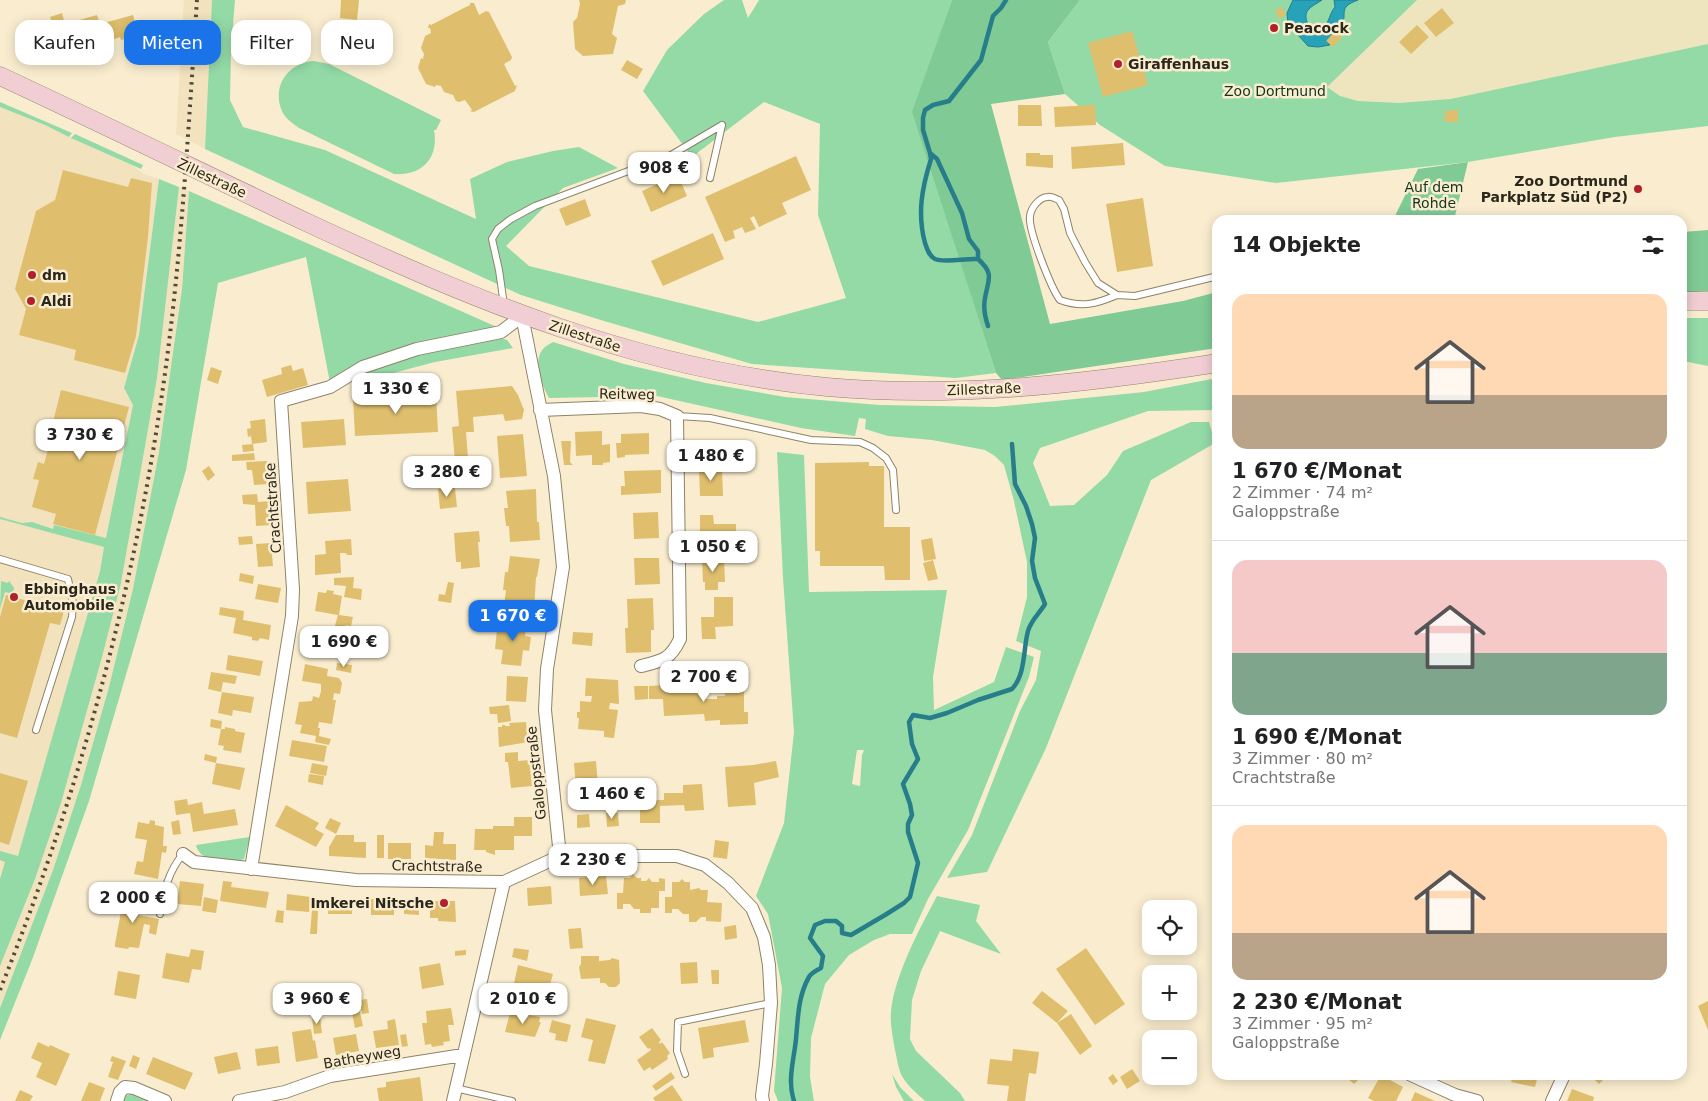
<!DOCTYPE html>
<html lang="de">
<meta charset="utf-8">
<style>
body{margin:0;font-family:"DejaVu Sans",sans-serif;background:#f2f2f2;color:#222;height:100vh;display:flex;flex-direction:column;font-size:19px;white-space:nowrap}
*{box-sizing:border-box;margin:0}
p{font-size:16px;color:#767676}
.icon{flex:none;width:28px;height:28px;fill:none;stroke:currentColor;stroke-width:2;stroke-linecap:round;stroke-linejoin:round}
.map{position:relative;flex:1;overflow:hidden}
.details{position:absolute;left:1212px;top:215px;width:475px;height:865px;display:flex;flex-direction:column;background:#fff;border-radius:15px;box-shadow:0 2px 12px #0003}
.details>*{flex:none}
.banner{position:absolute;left:15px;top:20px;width:475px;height:45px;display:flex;gap:10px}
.controls{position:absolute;left:1142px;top:900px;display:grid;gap:10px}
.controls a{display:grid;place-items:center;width:55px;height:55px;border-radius:10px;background:#fff;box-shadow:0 2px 12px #0003;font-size:25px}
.price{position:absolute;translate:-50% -42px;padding:0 11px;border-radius:10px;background:#fff;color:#222;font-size:16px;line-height:32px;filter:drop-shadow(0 1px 2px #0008)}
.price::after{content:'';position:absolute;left:50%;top:30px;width:15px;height:11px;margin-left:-8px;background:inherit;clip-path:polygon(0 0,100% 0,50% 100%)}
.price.on{background:#1a73e8;color:#fff}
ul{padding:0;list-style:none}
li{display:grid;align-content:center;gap:10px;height:265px;padding:0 20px}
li+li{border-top:1px solid #e0e0e0}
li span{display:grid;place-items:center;height:155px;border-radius:15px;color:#555}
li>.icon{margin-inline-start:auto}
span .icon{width:90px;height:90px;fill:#fffc;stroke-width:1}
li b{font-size:21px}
h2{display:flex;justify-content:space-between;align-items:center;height:60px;padding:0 20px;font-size:21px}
.pill{padding:0 18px;border-radius:15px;background:#fff;box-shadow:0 2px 12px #0003;font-size:18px;line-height:45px}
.pill.on{background:#1a73e8;color:#fff}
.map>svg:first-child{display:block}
.built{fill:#f2e3be}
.green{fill:#93daa7;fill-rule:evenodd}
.forest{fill:#7fca95}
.sand{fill:#eee5bf}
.water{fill:#26a2b9;stroke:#287d8a}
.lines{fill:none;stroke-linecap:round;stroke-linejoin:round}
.stream{stroke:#287d8a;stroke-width:4.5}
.building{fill:#dfbf6e}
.service-casing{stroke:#8e8367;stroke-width:8}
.minor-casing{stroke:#8e8367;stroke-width:14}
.secondary-casing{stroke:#8e8367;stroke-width:19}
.service{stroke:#fff;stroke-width:6}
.minor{stroke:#fff;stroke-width:12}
.secondary{stroke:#f1ced4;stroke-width:18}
.rail{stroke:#50493b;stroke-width:4;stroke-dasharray:2.5 5;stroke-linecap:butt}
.poi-dot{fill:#b2202a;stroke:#faedcf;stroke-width:2}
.labels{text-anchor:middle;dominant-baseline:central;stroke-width:5;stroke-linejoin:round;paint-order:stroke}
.poi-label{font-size:14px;font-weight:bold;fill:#2c271c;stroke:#faedcf;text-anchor:start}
.park-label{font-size:14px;fill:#13341e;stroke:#faedcf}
.street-label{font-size:14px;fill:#2c271c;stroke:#faedcf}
</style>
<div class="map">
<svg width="1708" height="1101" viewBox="0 0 1708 1101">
<rect width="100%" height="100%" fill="#faedcf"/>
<path class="built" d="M184,0H212L205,149L176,134Z
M0,107L45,125L133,166L144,174L159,179L139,335L124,388L133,405L100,571L39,785L18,857L0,904Z
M179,187L189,191L182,289L159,452L134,589L109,687L81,785L53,870L0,1008V966L35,879L121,583L157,378Z"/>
<path class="green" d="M212,0H235L231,49L230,100L243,127L325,150L476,219L470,179L507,162L553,151L579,147L618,168L563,188L506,246L529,266L758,322L846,298L818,215L820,124L764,102L692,157L643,91L667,50L704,14L724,0H742L748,18L759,0H952L913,112L996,373L956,378L752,364L604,321L521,295L205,149Z
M1080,0H1708V126L1615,137L1468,162L1276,183L1165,166L1100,125L1065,94L1048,42Z
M314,61L329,64L441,120L436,130H434C439,158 422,176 394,174L299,128C292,123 285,118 282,111C271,86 289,62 314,61Z
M0,102L72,133L69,137L45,125L0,107Z
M75,134L143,165L141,169L71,138Z
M159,179L179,187L157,378L121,583L102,657L61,803L35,879L0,966V879L5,862L0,860V851L18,856L100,571L104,547L0,519V517L22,523L32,522L53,529L54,525L106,538L133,405L124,388L139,335Z
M189,191L497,327L330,383L306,257L218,283L186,470L89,801L32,960L0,1040V1008L53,870L81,785L109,687L133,589L159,452L182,289Z
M1683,318H1708V366L1683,361Z
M501,338L507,340L513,348L435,362L359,382V375L400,358Z
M553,342L624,364L706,383L785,397L879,405L995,407L1144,392L1217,378V410L1148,411L1040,448L1033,463L1050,506L1074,505L1107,475L1123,451L1191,422H1209L1215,443L1151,480L1046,748L987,872L947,878L972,835L1020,711L1036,680L1041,651L1016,641L1027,597V562L1014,501L1004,465L995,456L985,450L932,440L888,436L865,429L866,419L859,418L855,436L801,428L657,396L549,398C542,385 532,362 543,349C545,346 550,344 553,342Z
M777,452L804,455L809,592L947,590L933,677L934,710L994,682L1006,647L1034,657L1029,677L968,830L928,899L912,934H890L874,940L849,955L825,984L811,1038L810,1077L814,1101H778L774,1091L782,988L768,914L756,896L784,823L794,732L783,578ZM857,750H864L862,755L860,786L852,784Z
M1,581L8,583L9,581L14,588L13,594L5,592L0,609Z
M250,837L244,859L239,861C224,860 200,863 196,845Z
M937,896L980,905L976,921L1001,954L940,931L921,971L912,1000L910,1039L916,1051L960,1093L965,1101H925C917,1093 907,1086 902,1076C898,1068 897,1059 895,1050C893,1039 890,1024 891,1012C894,976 920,928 937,896Z
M892,1074L900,1087L914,1101H904L896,1087Z
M133,1093L155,1101H122L126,1096Z"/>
<path class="forest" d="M952,0H1080L1048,42L1065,94L991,104L1050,324L1183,301L1217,292V348L1002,380L996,373L912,112Z
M1468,162L1454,220H1393L1418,169Z
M1708,230V291L1683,293V232Z"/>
<path class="sand" d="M1417,0H1708V44L1451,99L1399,103L1358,101L1340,96L1327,87Z"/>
<path class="water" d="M1293,0H1322C1318,3 1311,6 1308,10C1301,19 1313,35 1323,27C1330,22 1329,14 1335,7L1334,0H1358C1336,8 1349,14 1341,25C1336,31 1331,36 1326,41L1330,45L1318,47L1308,46L1288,24L1287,13Z"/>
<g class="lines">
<path class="stream" d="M930,153L937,159L962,213L969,239L978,251V259
M988,326C985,317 983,308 985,298C988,280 995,274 978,259C966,258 945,263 935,259C929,256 927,249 925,243C917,213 922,188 931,159L930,153L923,130V118L925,110L933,105L949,101L981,60L993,16L1001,8L1006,0
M794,1101C787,1080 794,1060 796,1039C798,1018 798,996 809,977C811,973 817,970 821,968L823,956L810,938L815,925L825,921H836L842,926V933L851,935L885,915L904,903L910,897L918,863L908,832V824L912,815L910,804L903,784L918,759L912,744L909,722L913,715L930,718L947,713L978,700L1012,689C1026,674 1023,649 1028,631C1031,620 1039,614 1045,604L1035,578L1032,561L1035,538L1032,524L1026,506L1015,484L1012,444"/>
</g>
<path class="building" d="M341,0H359L357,20L340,18Z
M579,0H626L625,4L618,6L612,34L617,38L613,54L583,56L575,49L573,22L577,18L580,4Z
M470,3H474L479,15L486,11L489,12L512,57L511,60L504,64L515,86L517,85L515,91L474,112L470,111L472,110L465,100L459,102L456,101L453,95L444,92L441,86L436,85L435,87L426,84L418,68L421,58L423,59L424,54L421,48L425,36L431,33L430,28H428L429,24L431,25L462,9L470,5Z
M1281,7L1286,14L1279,19L1275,11Z
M1442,8L1454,23L1436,37L1424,23Z
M62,13L65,24L97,15L100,24L133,15L138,33L128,35L129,38L121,40L120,37L112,40L113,43L105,45L101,34L94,35V38L86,41V38L78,40V43L71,45L67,32L56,35L50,17Z
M1417,25L1429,37L1411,54L1399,42Z
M1132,31L1148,85L1103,97L1088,43Z
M1335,31L1342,37L1333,47L1326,41Z
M627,60L643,69L637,79L621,70Z
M1018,105H1041L1042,126H1018Z
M1095,105L1096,125L1055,127L1054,107Z
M1458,110V122H1445V111Z
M1123,143L1125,165L1072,169L1071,147Z
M1026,153H1040V155H1053V168L1026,166Z
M796,156L811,190L782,203L787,214L759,227L754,216L750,218L756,229L745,233L742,227L733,231L735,238L725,242L705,197Z
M63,170L128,187L131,178L152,183L148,237L136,336L125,373L74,360L76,350L19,335L26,309L15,289L36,211L55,200Z
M678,175L687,196L651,212L642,191Z
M1143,198L1153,266L1117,272L1106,204Z
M585,199L591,216L566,226L559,209Z
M713,233L724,259L663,286L651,261Z
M291,365L293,371L303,368L308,385L267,397L262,380L282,374L281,368Z
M211,367L222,371L218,384L207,380Z
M512,386L518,395L524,410L522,419L505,421L503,414L473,417L474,432H466L470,484L457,485L452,427L459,426L456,391Z
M61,390L129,407L95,535L53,524L56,514L32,507L39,480L33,479L38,462L44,464L55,423L53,422Z
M436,394L438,432L355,436L353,399Z
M265,419L267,442L252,444L251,436L248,437L247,429L251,428L250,421Z
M344,419L346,445L303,448L301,422Z
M602,431V445L610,444V462L603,463V465H592V455L576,456L575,432Z
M649,433V454L625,455V457L617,458L616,443H621V434Z
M523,434L527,476L500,478L497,436Z
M561,441H571L570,462L573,465H564Z
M253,444L254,451L243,452L242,445Z
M716,451H730L731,466H717Z
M254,453L255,460L232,461V455Z
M267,461L269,484L254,485L252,470H247L246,462Z
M869,462V466H884V527H910V580H885L884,566H820V551H815V463Z
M707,465H714V468H722L723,496H700L699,469L707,468Z
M209,466L215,475L208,481L202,471Z
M661,470V493L621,495V486H625L624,471Z
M348,479L351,511L308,514L306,482Z
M455,488L457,507L440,509L438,489Z
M536,489L537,522H539L540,540L510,542L509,526H506L504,508H508L506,491Z
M257,494L258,502L270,501L272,525L256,526L255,505L243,504L242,495Z
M658,512L659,538L634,539L633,513Z
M700,515H713L714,524H736V541H723V553H704L703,534H700Z
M479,531L480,542H478L480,567L461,569V562H456L454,533Z
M252,536L253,544L239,545L238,537Z
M932,538L936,559L924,561L921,540Z
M351,539L352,555H347L346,553H340L341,573L315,575V555L326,554L325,541Z
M271,543L273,566L258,567L256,544Z
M510,556L540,559L537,577H536L534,610L504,606L506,590H503L505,572H508Z
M634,558H659L660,584L635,585Z
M724,559L725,582H718V590H705V582H703L702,560Z
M933,560L938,579L928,581L923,563Z
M240,573L254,576L253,584L239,581Z
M354,577L353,588L362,589L361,600L344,597L346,586L334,585V578Z
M448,582L454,583L451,603L438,601L439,594L445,595Z
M258,584L281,588L278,603L255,599Z
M327,590L334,591L333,594L342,596L339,615L353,617L351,626L346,625L345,631L334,629L338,615L315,611L318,592L326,593Z
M6,595L64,611L60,625L50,623L17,738L0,733V617Z
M714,597H733V626L715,627L716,639H702L701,617H714Z
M653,598L654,630H651V652L626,653L625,628H628L627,599Z
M220,607L244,611L243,620L271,625L269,640L260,638L258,641L252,640V637L233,633L236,618L219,615Z
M508,616L527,620L525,636L531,637L529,651L523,650L521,666L501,664L503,650L495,649L497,630L506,631Z
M312,628L334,631L331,649L309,646Z
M573,632L593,633L592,646L572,644Z
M228,655L263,661L260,676L226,670Z
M337,663L352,665L351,673L336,670Z
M305,664L328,669L327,676L339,678L342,683L340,694L334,693L333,700H336L332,724L319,722L318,728H320L319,736L331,739L329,745L315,742L316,736L300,733L302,725L295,724L299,702L312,701L313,696L319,698L321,691V684L302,681Z
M706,665L707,683L694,684L693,666Z
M211,672L237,676L235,684L223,682L221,692L208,689Z
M507,676L528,677L526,702L506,701Z
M586,678L618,680L619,704L610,703L609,709L618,710L614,738L604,737V731L578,729L579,718H577V712H580V701L591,702L592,696H585Z
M744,680V712H748V724L720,725V720L705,721L704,714L664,716L663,699H649V686L683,684V692L703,691L704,699H717V696H725L724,681Z
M634,686H648V699L635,700Z
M222,692L254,697L251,713L233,710L232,716L218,713Z
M509,705L511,721L498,723L497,714H490L489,707Z
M211,719L222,721L221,729H225V727L235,729V731L245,733L241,753L223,750L224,746L218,745L221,729L210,727Z
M526,722L528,742L499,747L498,727H502V725H505V726H510L509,723Z
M292,740L327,746L324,762L289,756Z
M518,752V761L529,760L532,786L511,788L508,762H505V753Z
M205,754L217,757L216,763L245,768L240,790L212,784L216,763L204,760Z
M596,761L599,799L577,801L574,763Z
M776,761L779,777L754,783L756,805L728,807L725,767L753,765Z
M312,763L328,766L326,776L310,773Z
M0,773L28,781L9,845L0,842Z
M309,774L324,776L323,785L308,782Z
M702,784L704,810L685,811L684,805L660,806V823H640V800H664V793H683V785Z
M187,799L188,805L202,802L204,814L235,809L238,825L193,832L190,813L176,815L174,801Z
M286,805L319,823L315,829L324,834L316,847L275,826Z
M606,813H618L619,826L607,827Z
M589,814L590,827L577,828V815Z
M514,817H532V836H514V850H495V855L486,852V850H474L475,829H493V826H514Z
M330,818L341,823L336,834L325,828Z
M150,820L155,821V825L164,827L163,846H167L166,853L162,852L158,879L134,874L137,861L143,862L147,840L135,838L138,822L149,824Z
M179,820L181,834L173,835L171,822Z
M434,832H444L443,844H456V860L425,858V845L433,846Z
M336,835H354V842H366V858L329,856V847Z
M377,835H384V858H377Z
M715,840L729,842L727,859L713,857Z
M388,843H411V859H388Z
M633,874L637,878H641V881H646L649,878L652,882H659V878L665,879V891H659V908H651V913H640V909H634L630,904H623V909H617V893H623L624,878H630Z
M606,876L608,894L580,896L579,878Z
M682,879L685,882H690V890L699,888L701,890H708L707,902L722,903L721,922L706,921V917H701L696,922H689V914H683L678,909H672V913H665V897H672V882H679Z
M180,881L204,884L201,906L177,904Z
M223,881L232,882L231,887L269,892L266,908L220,901Z
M551,886L552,904L528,906L527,888Z
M129,892L141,894L137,915L159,919L156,935L149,933L150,925L144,924L139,948L129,947L128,949L115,947V944L121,912L125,913Z
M287,894L311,897L309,912L286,910Z
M204,897L218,900L216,913L202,911Z
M329,898L353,899L352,914H328Z
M371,899L395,900L394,915H371Z
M404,900H419V915L404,914Z
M430,901H455L456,922L438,921V918H430Z
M277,910L284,911L283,923L275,922Z
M312,910L318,911L317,934H310Z
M736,925L737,938L725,940L724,927Z
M581,928L583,948L570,949L568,929Z
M514,948L529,950L527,961L512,957Z
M1086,948L1125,1004L1095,1025L1056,969Z
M191,949L204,951L201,970L192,969L189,983L162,978L166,953L189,957Z
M466,950V955L455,956V951Z
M581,956H599V961L610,960L612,958L619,960L620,983L616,987H609L605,983H600V978L581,979L579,967L581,964Z
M697,962L698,983L681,984L680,963Z
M440,963L444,985L422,989L419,967Z
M518,965L553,974L548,992L533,989L532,993L513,988Z
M711,970H719V984H712Z
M118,971L140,975L136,999L114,995Z
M1042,991L1068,1011L1057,1023L1032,1003Z
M367,999L369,1013L362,1014L360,1000Z
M1708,1001V1030L1698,1006Z
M451,1008L454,1025H448L450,1041L443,1042L444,1045L432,1047L431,1044L425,1045L422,1023H427L426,1011Z
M360,1012L363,1026L355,1028L352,1013Z
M510,1013L528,1018L529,1015L540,1017L539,1022H541L535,1037L505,1032Z
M1071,1014L1092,1046L1080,1055L1057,1023Z
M320,1016L322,1033L314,1034L312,1017Z
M586,1018L616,1025L605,1064L588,1061L593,1040L581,1037Z
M395,1019L399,1045L376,1048L373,1031L388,1029L387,1021Z
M552,1020L571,1025L567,1042L555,1040L556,1034L549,1032Z
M745,1020L749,1042L713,1048L714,1057L703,1059L698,1028Z
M652,1028L661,1040L659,1042L660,1044L662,1042L670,1053L667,1056L668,1059L652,1070L650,1067L644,1071L637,1060L651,1050L650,1048L648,1049L639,1037Z
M311,1029L313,1041L315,1040L318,1058L296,1062L292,1032Z
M356,1034L359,1051L336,1055L333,1038Z
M406,1034L408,1046L402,1047L400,1035Z
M38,1042L49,1047L50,1045L70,1054L56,1086L36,1077L42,1063L31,1058Z
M278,1046L280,1063L257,1066L255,1049Z
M1013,1049L1039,1052L1036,1074L1029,1073L1025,1101H1007L1009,1086L987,1084L990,1059L1012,1061Z
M237,1052L241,1069L218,1074L214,1057Z
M133,1055L140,1058L136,1069L129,1066Z
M112,1056L126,1061L118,1080L108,1077L113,1062L110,1061Z
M153,1057L193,1073L185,1090L146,1074Z
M1132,1069L1140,1081L1127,1089L1120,1077Z
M671,1072L675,1078L656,1091L652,1086Z
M1113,1074L1118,1081L1113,1085L1108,1078Z
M1344,1075H1363L1354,1084Z
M1381,1075L1403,1087L1396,1101H1374L1368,1098Z
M1484,1075H1497L1496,1079Z
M1513,1075H1538L1535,1087L1511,1082Z
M1590,1075H1608L1599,1084Z
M420,1077L423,1101H379L377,1088L386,1087V1082Z
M89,1082L105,1088L100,1101H81Z
M672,1085L683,1101H655L653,1098Z
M1572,1089L1594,1097L1593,1101H1567Z
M20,1090L33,1096L30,1101H15Z
M1415,1092L1435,1101H1411Z"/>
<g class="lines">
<defs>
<path id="service" d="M710,178L722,125
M1117,295C1096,304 1082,308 1060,300C1051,288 1028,230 1030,216C1031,208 1039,197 1048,197C1051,196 1056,199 1059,200L1064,209L1070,233L1085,262L1098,283L1117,295L1135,296L1218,276
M504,305L499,270L492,239L498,229L511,219L535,206L671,155L722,125
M677,416L710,418L811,440L860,442L873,448L886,458L893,470L896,510
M0,559L68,579L73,603L72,617L36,730
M160,914C164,891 168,872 183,854
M685,1074L677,1051L678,1022L771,1003
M455,1088L512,1101"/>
<path id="minor" d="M540,410L641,406L660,409L677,416L680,639C670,660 662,661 641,666
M183,854L194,862L356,880L504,882
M251,869L292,616L293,589L281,401L330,387L363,367L417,349L501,332L522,316L554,476L563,567L547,669L545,710L560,856H677L705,865L728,883L752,908L764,937L769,965L771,1003L766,1064L762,1096L763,1101
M1411,1075L1455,1095L1477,1101
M117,1101L120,1092L125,1087L134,1088L165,1101
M239,1101L285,1092L330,1076L463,1055
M453,1101L504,882L560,856
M1552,1101L1564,1075"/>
<path id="secondary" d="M0,76C103,124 205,174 308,223C476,301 640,370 827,387C958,399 1088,383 1218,363
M1682,301H1708"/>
</defs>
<use href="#service" class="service-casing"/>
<use href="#minor" class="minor-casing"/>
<use href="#secondary" class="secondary-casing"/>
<use href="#service" class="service"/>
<use href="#minor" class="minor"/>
<use href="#secondary" class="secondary"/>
<path class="rail" d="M0,990C76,801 131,603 161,401C181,268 188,134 197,0"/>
</g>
<g class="poi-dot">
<circle cx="1274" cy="28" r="5"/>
<circle cx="1118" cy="64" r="5"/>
<circle cx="1638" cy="189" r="5"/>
<circle cx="32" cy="275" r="5"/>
<circle cx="31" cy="301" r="5"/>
<circle cx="14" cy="597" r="5"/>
<circle cx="444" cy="903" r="5"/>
</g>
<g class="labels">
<g class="poi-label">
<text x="1284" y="28">Peacock</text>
<text x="1128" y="64">Giraffenhaus</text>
<text x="1628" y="181" text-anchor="end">Zoo Dortmund<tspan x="1628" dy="16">Parkplatz Süd (P2)</tspan></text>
<text x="42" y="275">dm</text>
<text x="41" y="301">Aldi</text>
<text x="24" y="589">Ebbinghaus<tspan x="24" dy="16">Automobile</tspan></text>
<text x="434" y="903" text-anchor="end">Imkerei Nitsche</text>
</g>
<g class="park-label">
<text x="1275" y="91">Zoo Dortmund</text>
<text x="1434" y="187">Auf dem<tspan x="1434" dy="16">Rohde</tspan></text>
</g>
<g class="street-label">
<text transform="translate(212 178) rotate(25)">Zillestraße</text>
<text transform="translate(585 336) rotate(18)">Zillestraße</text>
<text transform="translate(984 389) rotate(-2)">Zillestraße</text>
<text transform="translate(627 394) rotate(1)">Reitweg</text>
<text transform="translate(273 508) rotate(-94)">Crachtstraße</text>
<text transform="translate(536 773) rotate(-96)">Galoppstraße</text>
<text transform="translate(437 866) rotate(1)">Crachtstraße</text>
<text transform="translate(362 1057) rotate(-10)">Batheyweg</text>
</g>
</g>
</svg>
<div class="controls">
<a><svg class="icon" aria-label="locate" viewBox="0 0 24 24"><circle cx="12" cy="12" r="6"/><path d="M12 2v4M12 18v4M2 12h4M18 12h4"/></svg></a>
<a>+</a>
<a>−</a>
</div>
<b class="price" style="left:664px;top:194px">908 €</b>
<b class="price" style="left:396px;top:415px">1 330 €</b>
<b class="price" style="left:80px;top:461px">3 730 €</b>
<b class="price" style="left:711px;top:482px">1 480 €</b>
<b class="price" style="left:447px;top:498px">3 280 €</b>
<b class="price" style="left:713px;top:573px">1 050 €</b>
<b class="price on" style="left:513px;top:642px">1 670 €</b>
<b class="price" style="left:344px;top:668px">1 690 €</b>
<b class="price" style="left:704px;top:703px">2 700 €</b>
<b class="price" style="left:612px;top:820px">1 460 €</b>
<b class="price" style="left:593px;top:886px">2 230 €</b>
<b class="price" style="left:133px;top:924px">2 000 €</b>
<b class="price" style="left:317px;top:1025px">3 960 €</b>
<b class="price" style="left:523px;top:1025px">2 010 €</b>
<div class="banner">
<a class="pill">Kaufen</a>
<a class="pill on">Mieten</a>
<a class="pill">Filter</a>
<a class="pill">Neu</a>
</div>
<section class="details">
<h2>14 Objekte<svg class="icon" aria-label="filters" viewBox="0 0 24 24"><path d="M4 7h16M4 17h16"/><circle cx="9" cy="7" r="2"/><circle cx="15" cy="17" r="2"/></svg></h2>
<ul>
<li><span style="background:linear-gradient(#ffd9b3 65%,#b9a48a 0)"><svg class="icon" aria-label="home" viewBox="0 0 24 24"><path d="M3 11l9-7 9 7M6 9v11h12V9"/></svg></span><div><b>1 670 €/Monat</b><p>2 Zimmer · 74 m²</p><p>Galoppstraße</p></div></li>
<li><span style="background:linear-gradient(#f6c9c9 60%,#7fa58c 0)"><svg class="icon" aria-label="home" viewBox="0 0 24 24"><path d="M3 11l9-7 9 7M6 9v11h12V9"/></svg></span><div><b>1 690 €/Monat</b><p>3 Zimmer · 80 m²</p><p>Crachtstraße</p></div></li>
<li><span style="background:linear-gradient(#ffd9b3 70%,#b9a48a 0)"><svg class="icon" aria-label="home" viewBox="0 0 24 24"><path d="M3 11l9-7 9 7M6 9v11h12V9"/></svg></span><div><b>2 230 €/Monat</b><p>3 Zimmer · 95 m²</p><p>Galoppstraße</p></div></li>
</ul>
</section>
</div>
